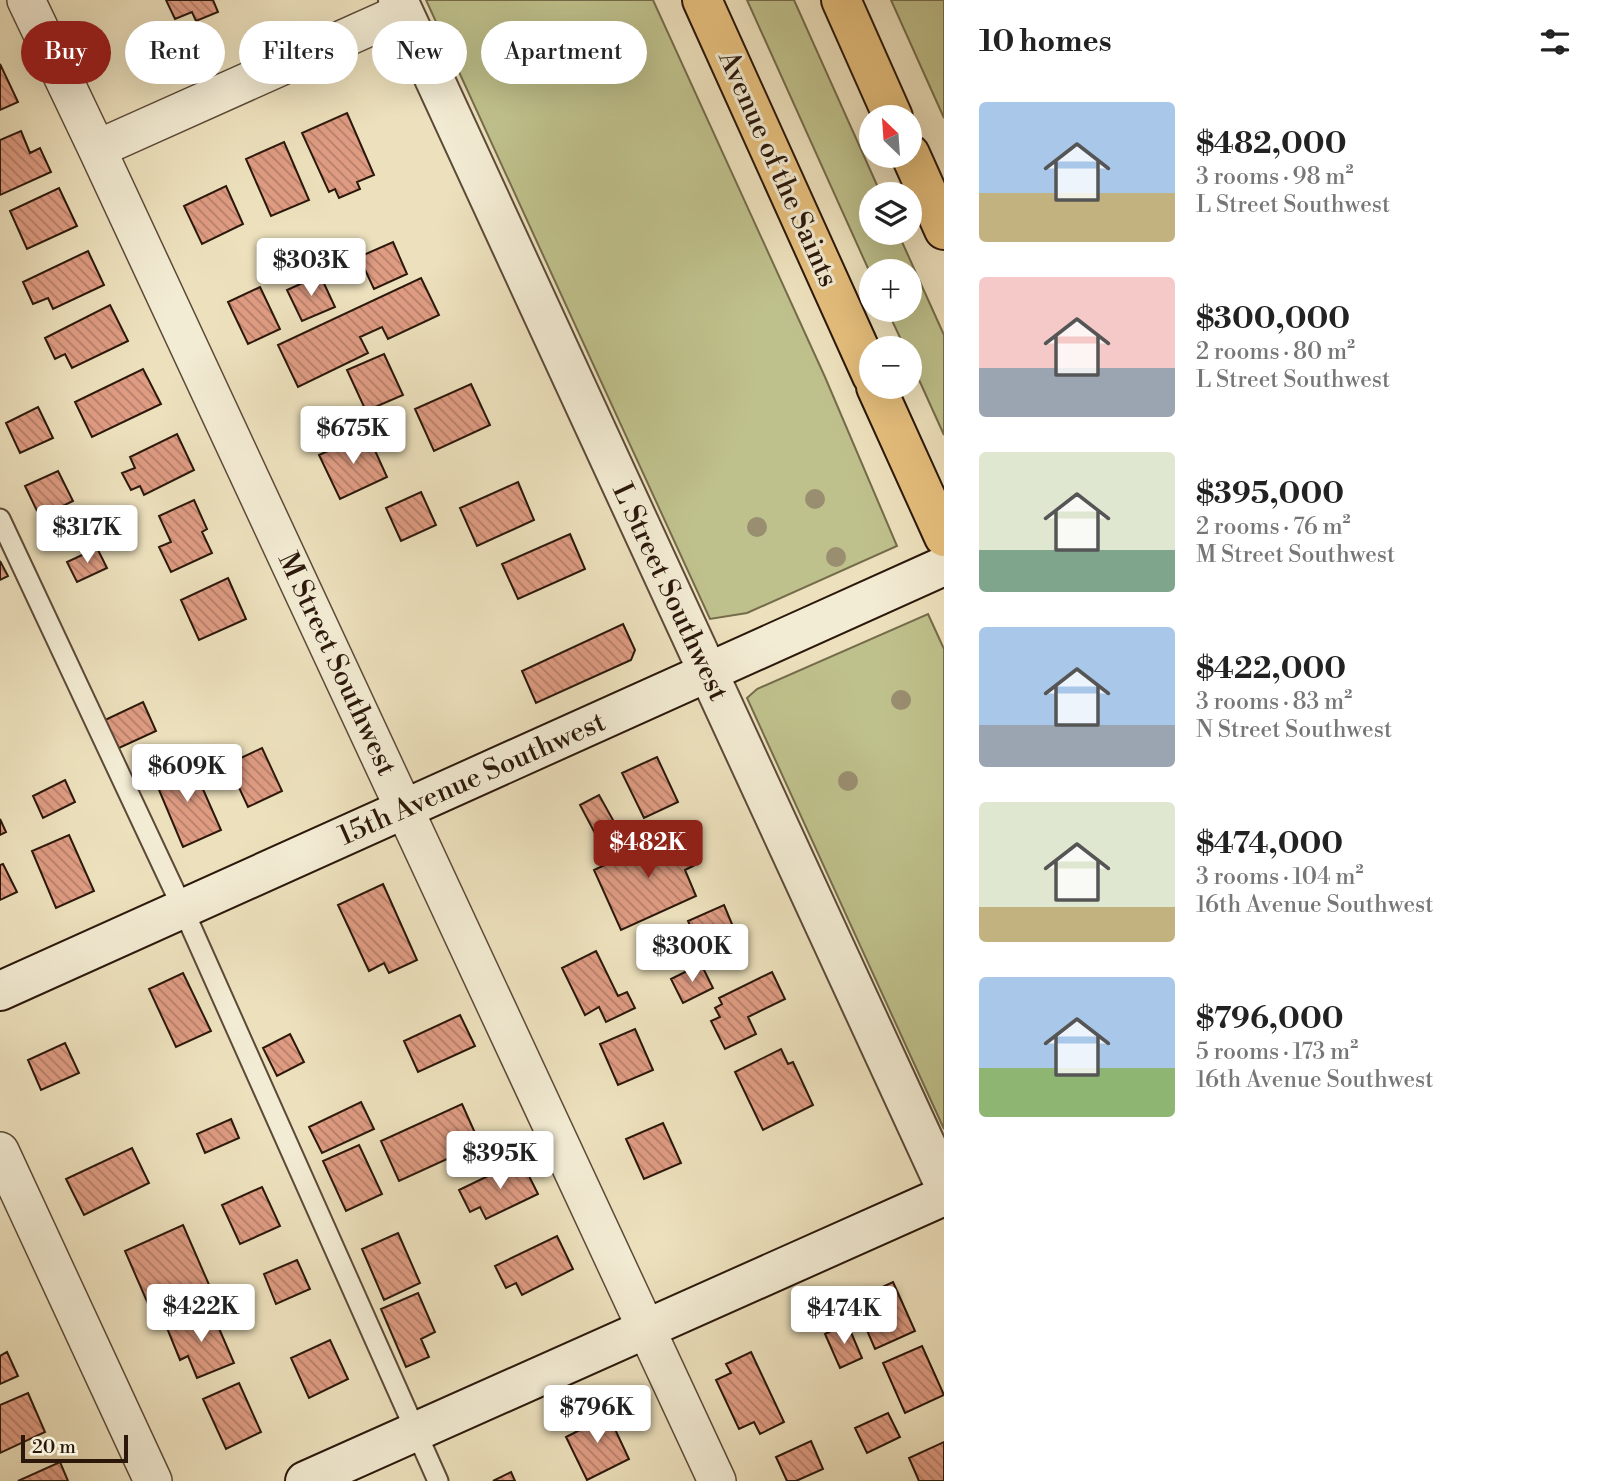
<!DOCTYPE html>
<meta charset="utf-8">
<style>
body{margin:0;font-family:"Libre Bodoni",serif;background:#f2f2f2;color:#222;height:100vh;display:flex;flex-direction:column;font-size:26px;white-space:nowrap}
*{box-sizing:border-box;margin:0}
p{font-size:23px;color:#767676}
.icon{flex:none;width:38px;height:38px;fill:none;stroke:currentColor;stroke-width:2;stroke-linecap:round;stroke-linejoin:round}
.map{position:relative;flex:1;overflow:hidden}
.drawer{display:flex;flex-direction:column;background:#fff;width:665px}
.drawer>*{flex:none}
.banner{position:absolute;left:21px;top:21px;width:665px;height:63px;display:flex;gap:14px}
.needle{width:46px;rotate:335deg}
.tools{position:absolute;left:859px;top:105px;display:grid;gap:14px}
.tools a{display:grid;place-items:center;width:63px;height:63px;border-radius:50%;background:#fff;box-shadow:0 7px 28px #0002;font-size:35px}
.scale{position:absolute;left:21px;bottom:18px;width:107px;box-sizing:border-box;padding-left:7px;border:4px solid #2b180b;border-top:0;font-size:19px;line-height:24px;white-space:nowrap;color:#2b180b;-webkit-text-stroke:5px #f3ecd4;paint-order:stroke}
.price{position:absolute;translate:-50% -60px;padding:0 16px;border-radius:7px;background:#fff;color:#222;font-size:23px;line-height:46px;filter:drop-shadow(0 2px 4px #0008)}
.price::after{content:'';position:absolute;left:50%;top:42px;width:21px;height:16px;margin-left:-10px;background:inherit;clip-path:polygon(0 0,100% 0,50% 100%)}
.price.selected{background:#8f2418;color:#fff}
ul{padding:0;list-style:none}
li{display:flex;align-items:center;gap:21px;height:175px;padding:0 35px}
li span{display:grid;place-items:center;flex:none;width:196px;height:140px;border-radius:7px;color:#555}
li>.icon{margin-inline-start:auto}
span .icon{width:84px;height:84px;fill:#fffc;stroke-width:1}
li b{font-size:30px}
h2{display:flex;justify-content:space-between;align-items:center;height:84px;padding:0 35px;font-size:30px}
.pill{padding:0 24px;border-radius:32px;background:#fff;box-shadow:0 7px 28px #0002;font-size:24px;line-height:63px}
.pill.selected{background:#8f2418;color:#fff}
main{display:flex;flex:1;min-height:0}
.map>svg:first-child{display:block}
.green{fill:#bfc18c;stroke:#756c4c;stroke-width:2}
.building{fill:url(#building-back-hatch);stroke:#2b180b;stroke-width:2}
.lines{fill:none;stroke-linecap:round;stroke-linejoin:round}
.service-casing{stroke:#5c4a38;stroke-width:23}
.minor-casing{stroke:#5c4a38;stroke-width:40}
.tertiary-casing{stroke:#5c4a38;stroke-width:42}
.secondary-casing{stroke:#2b180b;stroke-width:42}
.motorway-casing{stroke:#2b180b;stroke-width:42}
.service{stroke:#f3ecd4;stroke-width:19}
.minor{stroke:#f3ecd4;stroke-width:37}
.tertiary{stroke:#f3ecd4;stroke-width:38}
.secondary{stroke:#f3ecd4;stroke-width:38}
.motorway{stroke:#e6c07e;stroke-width:38}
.tree{fill:#9a8e71}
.labels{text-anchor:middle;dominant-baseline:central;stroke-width:6;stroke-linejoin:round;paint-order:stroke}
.street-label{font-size:28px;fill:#2b180b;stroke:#f3ecd4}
</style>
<main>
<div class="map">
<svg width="944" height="1481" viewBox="0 0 944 1481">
<defs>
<pattern id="building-back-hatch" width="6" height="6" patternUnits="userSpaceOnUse" patternTransform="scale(1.75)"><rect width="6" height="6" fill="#df9c83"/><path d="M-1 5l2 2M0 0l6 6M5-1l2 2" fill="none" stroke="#b57e69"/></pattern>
</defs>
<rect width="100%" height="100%" fill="#ede1bd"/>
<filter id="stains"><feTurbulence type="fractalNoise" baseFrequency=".00286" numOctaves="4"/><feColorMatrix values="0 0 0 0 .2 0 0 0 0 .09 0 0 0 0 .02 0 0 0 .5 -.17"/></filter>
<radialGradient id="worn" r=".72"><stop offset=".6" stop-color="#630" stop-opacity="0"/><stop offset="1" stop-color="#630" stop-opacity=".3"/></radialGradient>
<path class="green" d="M426,0H653L825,377L897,546L747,613L710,619Z
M747,0H794L881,194H872V233H898L944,335V435L910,360V348H905L887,310H910V271H872L871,275Z
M891,0H944V118Z
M928,614L944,649V1129L747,698L757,689Z"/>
<path class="building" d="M166,0H213L218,12L196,21L192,12L175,19Z
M0,64L18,102L0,110Z
M347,113L374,175L357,182L360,189L339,198L335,189L329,192L302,133Z
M21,131L30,153L40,148L51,172L0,195V140Z
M284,142L309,200L271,216L246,159Z
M226,186L243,224L202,244L184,206Z
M59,188L77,226L27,249L10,211Z
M393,242L407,274L374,289L359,257Z
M88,251L104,285L53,309L48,298L33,304L23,282Z
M320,275L335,307L302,321L287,290Z
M421,278L439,315L388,339L382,327L360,337L368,353L298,387L278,345Z
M260,287L280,329L248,344L228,302Z
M110,305L128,341L72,368L65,354L55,359L45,338Z
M384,354L403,395L366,411L347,370Z
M143,369L161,404L92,437L75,402Z
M471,384L490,425L434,451L415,409Z
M38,407L53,438L20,453L6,423Z
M367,433L387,477L340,499L319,455Z
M177,434L194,470L144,495L140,486L131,490L122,473L135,468L130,457Z
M58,471L73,501L40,517L25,486Z
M518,482L534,520L477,546L460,508Z
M421,492L436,525L401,541L386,508Z
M194,500L207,529L202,532L212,553L171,572L159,547L171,542L159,516Z
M570,534L585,569L518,599L502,564Z
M97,548L107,568L77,582L67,562Z
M0,561L8,576L0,580Z
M228,578L246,619L199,640L181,600Z
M623,624L635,650L631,660L536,703L522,671Z
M143,702L156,731L119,748L105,720Z
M262,748L282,791L248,807L228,764Z
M657,757L678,802L644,818L622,773Z
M191,762L221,830L183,847L154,778Z
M65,780L75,802L43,818L33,796Z
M599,795L618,829L598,839L580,805Z
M0,819L6,832L0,835Z
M679,830L695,865L685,870L696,896L621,930L594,870Z
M69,835L94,891L56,908L32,851Z
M3,864L17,892L0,900V865Z
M383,884L417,960L389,973L384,963L369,971L338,905Z
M724,905L742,948L707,964L688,921Z
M596,951L618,996L627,992L635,1008L606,1022L599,1007L585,1015L562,968Z
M701,964L713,988L683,1003L671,979Z
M772,972L785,999L748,1017L756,1034L725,1049L711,1021L720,1017L715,1008L722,1004L719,998Z
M183,973L211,1031L176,1047L149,989Z
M460,1015L475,1046L418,1072L404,1041Z
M635,1029L653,1070L618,1085L600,1044Z
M290,1034L304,1062L277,1076L263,1048Z
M65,1043L79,1073L41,1090L28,1060Z
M781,1049L788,1064L793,1062L813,1105L763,1130L735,1072Z
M361,1102L374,1129L322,1153L309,1127Z
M462,1104L480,1144L399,1181L381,1141Z
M231,1119L239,1138L205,1153L197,1134Z
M663,1123L681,1163L644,1179L626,1139Z
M359,1145L382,1194L346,1211L323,1161Z
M132,1148L149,1183L84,1215L66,1179Z
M521,1160L538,1194L486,1219L480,1207L470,1212L459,1190Z
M262,1187L280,1226L240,1244L222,1205Z
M183,1225L210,1287L152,1313L125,1251Z
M398,1233L420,1283L384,1300L362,1249Z
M557,1236L573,1269L522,1295L516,1283L506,1288L495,1266Z
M297,1260L310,1289L276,1304L264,1274Z
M893,1282L915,1331L875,1349L854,1300Z
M418,1293L435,1332L421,1339L429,1357L406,1367L381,1309Z
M211,1310L234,1363L197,1378L188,1356L180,1360L167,1328Z
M847,1323L862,1358L840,1368L825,1334Z
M330,1340L348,1379L309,1398L291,1358Z
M922,1346L944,1395L905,1413L883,1363Z
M7,1352L18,1376L0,1384V1356Z
M751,1352L784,1422L760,1434L754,1422L739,1429L716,1380L731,1373L726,1364Z
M239,1383L261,1432L226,1449L203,1399Z
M28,1393L45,1432L0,1453V1405Z
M605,1408L629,1459L587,1480L566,1437L580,1430L577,1422Z
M888,1413L900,1437L867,1453L855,1428Z
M811,1441L823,1469L796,1481H787L776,1457Z
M944,1442V1481H919L909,1458Z
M60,1462L68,1481H18Z
M511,1472L515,1481H493Z"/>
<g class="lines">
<defs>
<path id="service" d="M0,519L183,909L438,1481"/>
<path id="minor" d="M26,0L97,149L717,1481
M97,149L403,12
M0,1151L153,1481"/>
<path id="tertiary" d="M398,0L944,1184"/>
<path id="secondary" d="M0,991L944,566
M305,1481L944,1196"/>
<path id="motorway" d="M702,0L872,376
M841,0L893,117
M910,154L944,230
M876,387L944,537"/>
</defs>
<use href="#service" class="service-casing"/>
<use href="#minor" class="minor-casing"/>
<use href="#tertiary" class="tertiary-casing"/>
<use href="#secondary" class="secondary-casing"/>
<use href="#motorway" class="motorway-casing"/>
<use href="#service" class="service"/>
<use href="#minor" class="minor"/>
<use href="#tertiary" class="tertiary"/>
<use href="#secondary" class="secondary"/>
<use href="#motorway" class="motorway"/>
</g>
<g class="tree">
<circle cx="815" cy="499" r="10"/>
<circle cx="757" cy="527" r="10"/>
<circle cx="836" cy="557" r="10"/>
<circle cx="901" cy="700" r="10"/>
<circle cx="848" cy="781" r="10"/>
</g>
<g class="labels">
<g class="street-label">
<text transform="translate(778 169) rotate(66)">Avenue of the Saints</text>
<text transform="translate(670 592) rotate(65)">L Street Southwest</text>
<text transform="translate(337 664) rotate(65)">M Street Southwest</text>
<text transform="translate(472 779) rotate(-24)">15th Avenue Southwest</text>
</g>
</g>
<rect width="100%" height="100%" filter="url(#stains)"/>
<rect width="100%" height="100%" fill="url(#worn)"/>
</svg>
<div class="tools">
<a><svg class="needle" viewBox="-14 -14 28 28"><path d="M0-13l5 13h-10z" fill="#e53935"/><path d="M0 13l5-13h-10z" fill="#767676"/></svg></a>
<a><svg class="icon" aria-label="layers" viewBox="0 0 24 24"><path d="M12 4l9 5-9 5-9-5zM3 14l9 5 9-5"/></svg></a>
<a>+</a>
<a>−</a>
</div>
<div class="scale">20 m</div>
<b class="price" style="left:311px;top:298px">$303K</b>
<b class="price" style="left:353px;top:466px">$675K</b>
<b class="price" style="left:87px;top:565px">$317K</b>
<b class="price" style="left:187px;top:804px">$609K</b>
<b class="price selected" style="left:648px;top:880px">$482K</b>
<b class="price" style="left:692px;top:984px">$300K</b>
<b class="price" style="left:500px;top:1191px">$395K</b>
<b class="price" style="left:201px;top:1344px">$422K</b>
<b class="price" style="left:844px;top:1346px">$474K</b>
<b class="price" style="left:597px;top:1445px">$796K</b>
<div class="banner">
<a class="pill selected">Buy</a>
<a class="pill">Rent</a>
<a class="pill">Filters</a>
<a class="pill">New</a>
<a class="pill">Apartment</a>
</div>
</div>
<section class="drawer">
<h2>10 homes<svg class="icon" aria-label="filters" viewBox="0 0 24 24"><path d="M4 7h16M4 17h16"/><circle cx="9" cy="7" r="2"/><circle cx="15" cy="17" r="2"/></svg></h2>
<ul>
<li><span style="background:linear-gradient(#a9c7e8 65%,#c2b280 0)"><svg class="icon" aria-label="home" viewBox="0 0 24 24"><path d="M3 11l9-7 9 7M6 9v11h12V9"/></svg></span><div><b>$482,000</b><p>3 rooms · 98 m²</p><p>L Street Southwest</p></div></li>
<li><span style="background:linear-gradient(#f6c9c9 65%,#9aa5b1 0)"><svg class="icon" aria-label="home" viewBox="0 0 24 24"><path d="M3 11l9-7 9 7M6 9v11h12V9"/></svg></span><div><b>$300,000</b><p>2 rooms · 80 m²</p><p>L Street Southwest</p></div></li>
<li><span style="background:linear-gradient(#dfe7d0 70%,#7fa58c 0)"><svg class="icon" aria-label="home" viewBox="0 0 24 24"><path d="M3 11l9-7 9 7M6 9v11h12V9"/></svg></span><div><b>$395,000</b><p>2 rooms · 76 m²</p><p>M Street Southwest</p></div></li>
<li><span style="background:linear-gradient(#a9c7e8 70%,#9aa5b1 0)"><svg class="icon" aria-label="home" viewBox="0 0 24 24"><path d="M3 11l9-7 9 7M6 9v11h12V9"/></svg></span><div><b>$422,000</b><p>3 rooms · 83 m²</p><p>N Street Southwest</p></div></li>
<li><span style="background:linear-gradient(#dfe7d0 75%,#c2b280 0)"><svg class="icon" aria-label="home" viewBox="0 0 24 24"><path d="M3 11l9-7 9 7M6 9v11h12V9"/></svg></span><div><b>$474,000</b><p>3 rooms · 104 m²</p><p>16th Avenue Southwest</p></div></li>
<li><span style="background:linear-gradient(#a9c7e8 65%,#8fb573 0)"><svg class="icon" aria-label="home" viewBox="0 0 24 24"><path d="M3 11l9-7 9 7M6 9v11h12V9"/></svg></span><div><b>$796,000</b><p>5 rooms · 173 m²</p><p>16th Avenue Southwest</p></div></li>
</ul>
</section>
</main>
